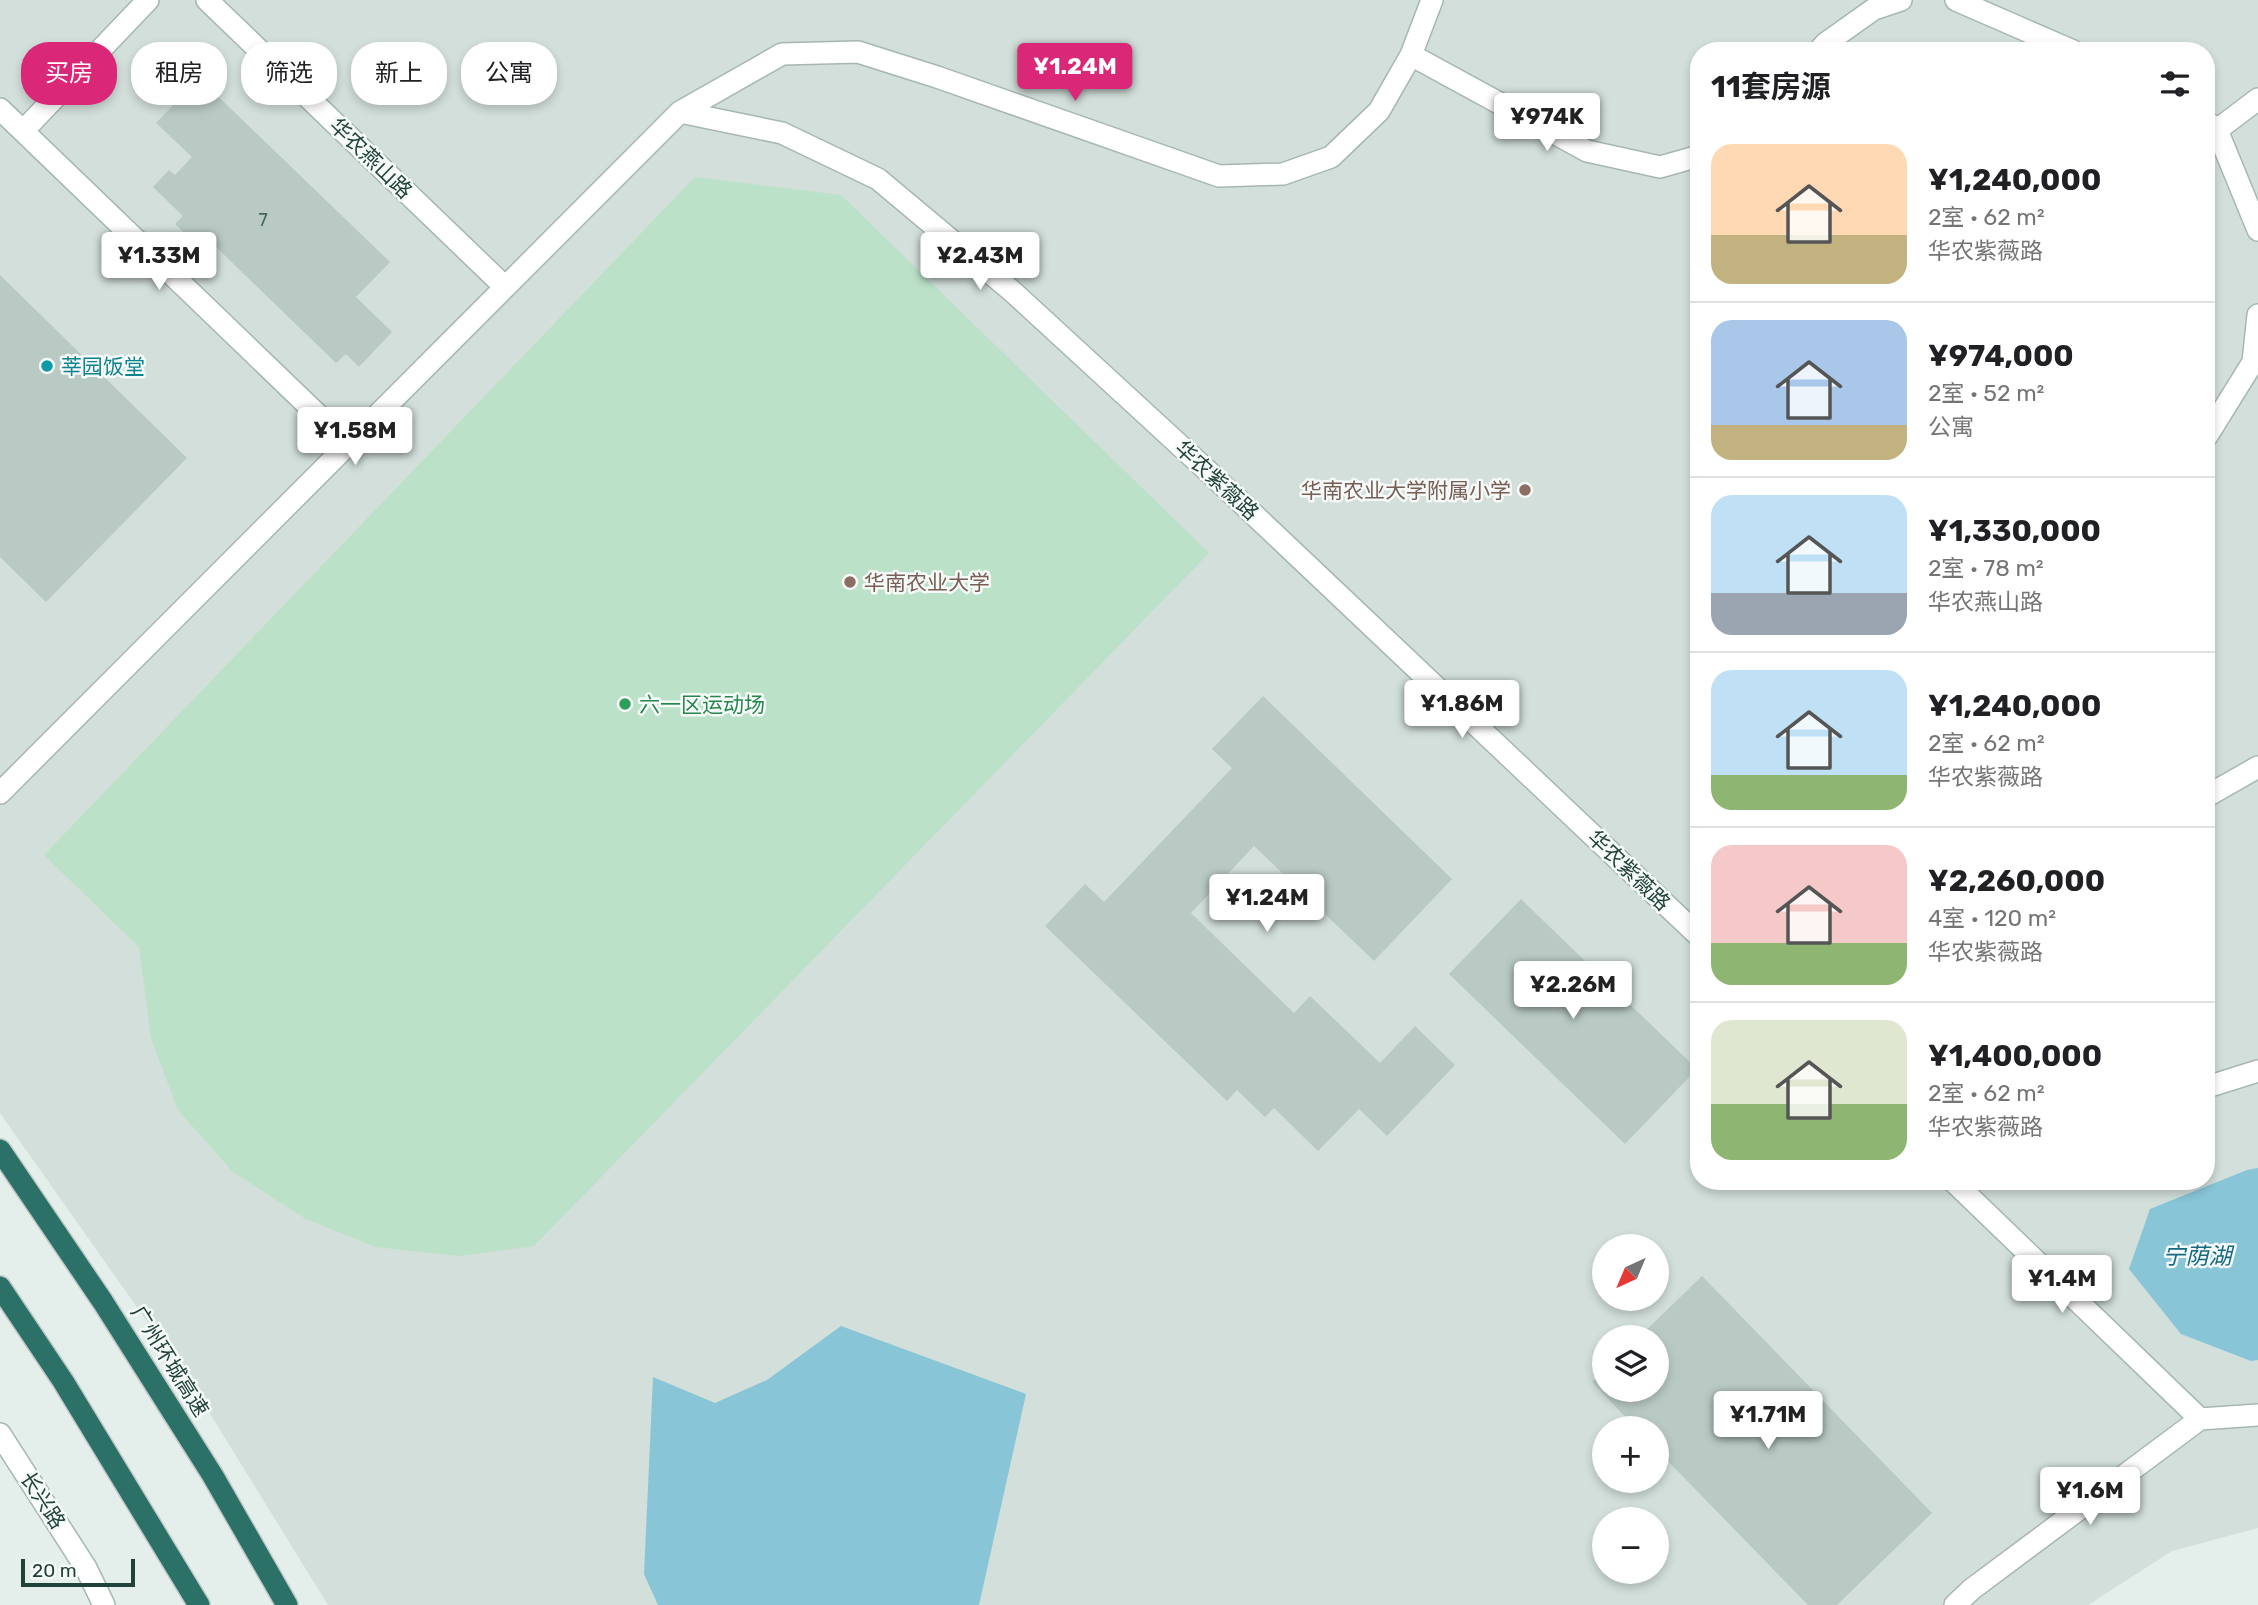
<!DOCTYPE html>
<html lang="zh">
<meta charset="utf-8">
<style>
body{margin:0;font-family:Rubik,"Noto Sans SC",sans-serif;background:#f6f6f6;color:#202124;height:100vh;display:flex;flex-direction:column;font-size:26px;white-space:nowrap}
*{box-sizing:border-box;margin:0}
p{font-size:23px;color:#757577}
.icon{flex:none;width:38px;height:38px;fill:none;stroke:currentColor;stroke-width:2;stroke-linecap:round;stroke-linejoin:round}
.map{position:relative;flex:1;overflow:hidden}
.panel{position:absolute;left:1690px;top:42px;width:525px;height:1148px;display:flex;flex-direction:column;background:#fff;border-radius:28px;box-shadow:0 4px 10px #0003}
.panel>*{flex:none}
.guide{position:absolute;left:21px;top:42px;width:665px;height:63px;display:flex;gap:14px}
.needle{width:46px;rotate:224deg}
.controls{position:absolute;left:1592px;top:1234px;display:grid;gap:14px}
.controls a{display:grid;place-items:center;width:77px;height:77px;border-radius:50%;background:#fff;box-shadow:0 4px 10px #0003;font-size:35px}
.scale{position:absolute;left:21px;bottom:18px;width:114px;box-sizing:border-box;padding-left:7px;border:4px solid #21423b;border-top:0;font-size:19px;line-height:24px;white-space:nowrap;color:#21423b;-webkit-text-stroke:5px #f5faf8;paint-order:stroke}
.price{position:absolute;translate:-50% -60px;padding:0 16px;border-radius:7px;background:#fff;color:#222;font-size:23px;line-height:46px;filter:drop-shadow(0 2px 4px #0008)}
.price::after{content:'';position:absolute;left:50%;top:42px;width:21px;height:16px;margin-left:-10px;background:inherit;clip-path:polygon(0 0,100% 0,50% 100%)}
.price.active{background:#db2777;color:#fff}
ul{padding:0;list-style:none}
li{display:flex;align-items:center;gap:21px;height:175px;padding:0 21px}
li+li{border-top:2px solid #e0e0e0}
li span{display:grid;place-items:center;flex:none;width:196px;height:140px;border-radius:21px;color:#555}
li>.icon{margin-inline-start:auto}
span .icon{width:84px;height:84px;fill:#fffc;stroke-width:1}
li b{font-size:30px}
h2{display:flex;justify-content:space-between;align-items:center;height:84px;padding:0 21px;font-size:30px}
.chip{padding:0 24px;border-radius:28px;background:#fff;box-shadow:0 4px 10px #0003;font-size:24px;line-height:63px}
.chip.active{background:#db2777;color:#fff}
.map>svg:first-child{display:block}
.built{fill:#d2dfda;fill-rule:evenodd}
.green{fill:#bbe1c8}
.water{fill:#88c5d7}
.building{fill:#b9cac4}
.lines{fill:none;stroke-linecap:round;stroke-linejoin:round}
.minor-casing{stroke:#a6b7b2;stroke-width:24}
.highway-casing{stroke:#c1cac8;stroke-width:24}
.minor{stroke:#fff;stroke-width:21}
.highway{stroke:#2b7167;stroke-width:21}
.culture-dot{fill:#0f9aa8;stroke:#f5faf8;stroke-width:2.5}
.education-dot{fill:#8d6e63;stroke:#f5faf8;stroke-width:2.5}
.leisure-dot{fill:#2e9e5b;stroke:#f5faf8;stroke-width:2.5}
.labels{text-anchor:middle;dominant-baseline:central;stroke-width:5;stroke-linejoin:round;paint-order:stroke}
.number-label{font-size:18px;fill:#47645d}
.street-label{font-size:21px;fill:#21423b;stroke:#f5faf8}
.culture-label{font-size:21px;fill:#0d838f;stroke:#f5faf8;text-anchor:start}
.education-label{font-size:21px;fill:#785e54;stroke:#f5faf8;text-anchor:end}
.leisure-label{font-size:21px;fill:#27864d;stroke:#f5faf8;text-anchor:start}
.water-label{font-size:23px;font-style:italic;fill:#166983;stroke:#f5faf8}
</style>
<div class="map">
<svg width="2258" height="1605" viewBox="0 0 2258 1605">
<rect width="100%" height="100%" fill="#e4eeea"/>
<path class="built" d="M0,0H2258V1528L2172,1551L2088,1605H328L196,1391L0,1113ZM1699,51H2207V1181H1699ZM1605,1246H1657V1298H1605ZM1605,1337H1657V1390H1605ZM1605,1428H1657V1480H1605ZM1605,1519H1657V1572H1605Z"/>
<path class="green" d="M695,177L841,195L1209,553L534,1246L460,1256L376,1247L306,1219L233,1172L178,1110L151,1038L139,947L44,855Z"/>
<path class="water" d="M2258,1168V1360L2251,1361L2181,1334L2129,1269L2150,1209L2247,1170Z
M841,1326L1026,1394L979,1605H658L644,1574L653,1377L715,1403L767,1380Z"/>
<path class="building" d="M199,78L390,262L356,297L392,332L359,367L346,354L336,363L216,247L208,256L175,224L183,216L153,187L169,170L175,175L192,157L156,123Z
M0,275L187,458L46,602L0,557Z
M1263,696L1452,879L1374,961L1254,846L1191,913L1294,1013L1310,996L1380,1063L1415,1026L1455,1065L1387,1136L1359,1109L1318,1151L1274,1108L1265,1117L1237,1090L1227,1101L1045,926L1085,884L1104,902L1232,768L1212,749Z
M1521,899L1697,1069L1625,1144L1449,974Z
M1702,1276L1932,1513L1837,1605H1808L1657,1450V1428H1636L1592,1382L1605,1370V1390H1657V1337H1639Z"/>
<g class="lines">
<defs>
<path id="minor" d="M207,0L505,287
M1956,0L2073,51
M1819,51L1826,43L1874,9L1901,0
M1411,55L1587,151L1660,167L1699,156
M0,109L348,444
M680,112L782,133L878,179L1013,292L1211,474L1699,936
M2207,122L2217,130L2258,230
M2217,130L2258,99
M23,131L148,0
M2207,436L2253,362L2258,315
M0,793L680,112L782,54L858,52L937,77L1219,176L1283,174L1331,157L1379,111L1411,55L1432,0
M2207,796L2258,767
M2207,1087L2258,1071
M1953,1181L2200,1419
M0,1434L86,1568L104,1605
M1955,1605L1972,1589L2200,1419L2258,1415"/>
<path id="highway" d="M0,1150L103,1302L213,1476L287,1605
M0,1287L63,1381L199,1605"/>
</defs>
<use href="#minor" class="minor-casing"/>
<use href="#highway" class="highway-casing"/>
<use href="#minor" class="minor"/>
<use href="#highway" class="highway"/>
</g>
<circle class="culture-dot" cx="47" cy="366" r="7"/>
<g class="education-dot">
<circle cx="1525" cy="490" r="7"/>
<circle cx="850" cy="582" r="7"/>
</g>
<circle class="leisure-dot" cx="625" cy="704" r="7"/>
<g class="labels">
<g class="number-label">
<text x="263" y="220">7</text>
</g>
<g class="street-label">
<text transform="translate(371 158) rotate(44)">华农燕山路</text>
<text transform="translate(1217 480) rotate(43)">华农紫薇路</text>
<text transform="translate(1629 870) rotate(44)">华农紫薇路</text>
<text transform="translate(170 1361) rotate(58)">广州环城高速</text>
<text transform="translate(43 1500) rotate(57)">长兴路</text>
</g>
<g class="culture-label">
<text x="61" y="366">莘园饭堂</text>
</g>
<g class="education-label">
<text x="1511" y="490">华南农业大学附属小学</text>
<text x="864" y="582" text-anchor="start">华南农业大学</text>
</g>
<g class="leisure-label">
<text x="639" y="704">六一区运动场</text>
</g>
<g class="water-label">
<text x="2197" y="1256">宁荫湖</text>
</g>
</g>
</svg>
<div class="controls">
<a><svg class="needle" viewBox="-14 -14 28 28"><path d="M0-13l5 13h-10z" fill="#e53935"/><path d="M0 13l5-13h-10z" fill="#757577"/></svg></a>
<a><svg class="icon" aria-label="layers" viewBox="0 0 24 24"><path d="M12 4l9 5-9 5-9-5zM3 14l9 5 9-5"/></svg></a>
<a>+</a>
<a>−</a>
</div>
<div class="scale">20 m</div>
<b class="price active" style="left:1075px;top:103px">¥1.24M</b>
<b class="price" style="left:1547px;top:153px">¥974K</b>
<b class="price" style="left:159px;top:292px">¥1.33M</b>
<b class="price" style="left:980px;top:292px">¥2.43M</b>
<b class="price" style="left:355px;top:467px">¥1.58M</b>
<b class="price" style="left:1462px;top:740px">¥1.86M</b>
<b class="price" style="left:1267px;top:934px">¥1.24M</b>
<b class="price" style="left:1573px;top:1021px">¥2.26M</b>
<b class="price" style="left:2062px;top:1315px">¥1.4M</b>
<b class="price" style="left:1768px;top:1451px">¥1.71M</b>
<b class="price" style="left:2090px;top:1527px">¥1.6M</b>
<div class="guide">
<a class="chip active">买房</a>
<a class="chip">租房</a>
<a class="chip">筛选</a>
<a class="chip">新上</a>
<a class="chip">公寓</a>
</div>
<section class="panel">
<h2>11套房源<svg class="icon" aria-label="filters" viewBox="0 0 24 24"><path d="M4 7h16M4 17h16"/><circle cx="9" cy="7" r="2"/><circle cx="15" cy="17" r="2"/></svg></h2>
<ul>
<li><span style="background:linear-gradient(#ffd9b3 65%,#c2b280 0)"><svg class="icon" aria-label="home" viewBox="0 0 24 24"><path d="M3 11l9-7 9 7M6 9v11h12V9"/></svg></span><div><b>¥1,240,000</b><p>2室 · 62 m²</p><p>华农紫薇路</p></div></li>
<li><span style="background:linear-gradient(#a9c7e8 75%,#c2b280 0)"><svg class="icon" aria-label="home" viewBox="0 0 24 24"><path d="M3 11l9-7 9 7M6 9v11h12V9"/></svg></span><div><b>¥974,000</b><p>2室 · 52 m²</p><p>公寓</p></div></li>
<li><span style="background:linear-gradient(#bfe0f5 70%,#9aa5b1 0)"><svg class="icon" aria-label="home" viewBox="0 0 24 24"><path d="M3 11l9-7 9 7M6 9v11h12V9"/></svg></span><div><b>¥1,330,000</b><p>2室 · 78 m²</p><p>华农燕山路</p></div></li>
<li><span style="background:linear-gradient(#bfe0f5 75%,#8fb573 0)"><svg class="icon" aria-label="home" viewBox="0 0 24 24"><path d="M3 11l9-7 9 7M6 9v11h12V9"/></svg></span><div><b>¥1,240,000</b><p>2室 · 62 m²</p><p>华农紫薇路</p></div></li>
<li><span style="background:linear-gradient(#f6c9c9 70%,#8fb573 0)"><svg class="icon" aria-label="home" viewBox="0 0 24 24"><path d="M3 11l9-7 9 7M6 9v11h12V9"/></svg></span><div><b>¥2,260,000</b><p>4室 · 120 m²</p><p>华农紫薇路</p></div></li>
<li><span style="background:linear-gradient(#dfe7d0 60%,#8fb573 0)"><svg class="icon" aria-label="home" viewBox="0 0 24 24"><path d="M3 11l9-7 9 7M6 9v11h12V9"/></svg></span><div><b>¥1,400,000</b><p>2室 · 62 m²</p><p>华农紫薇路</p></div></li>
</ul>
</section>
</div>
